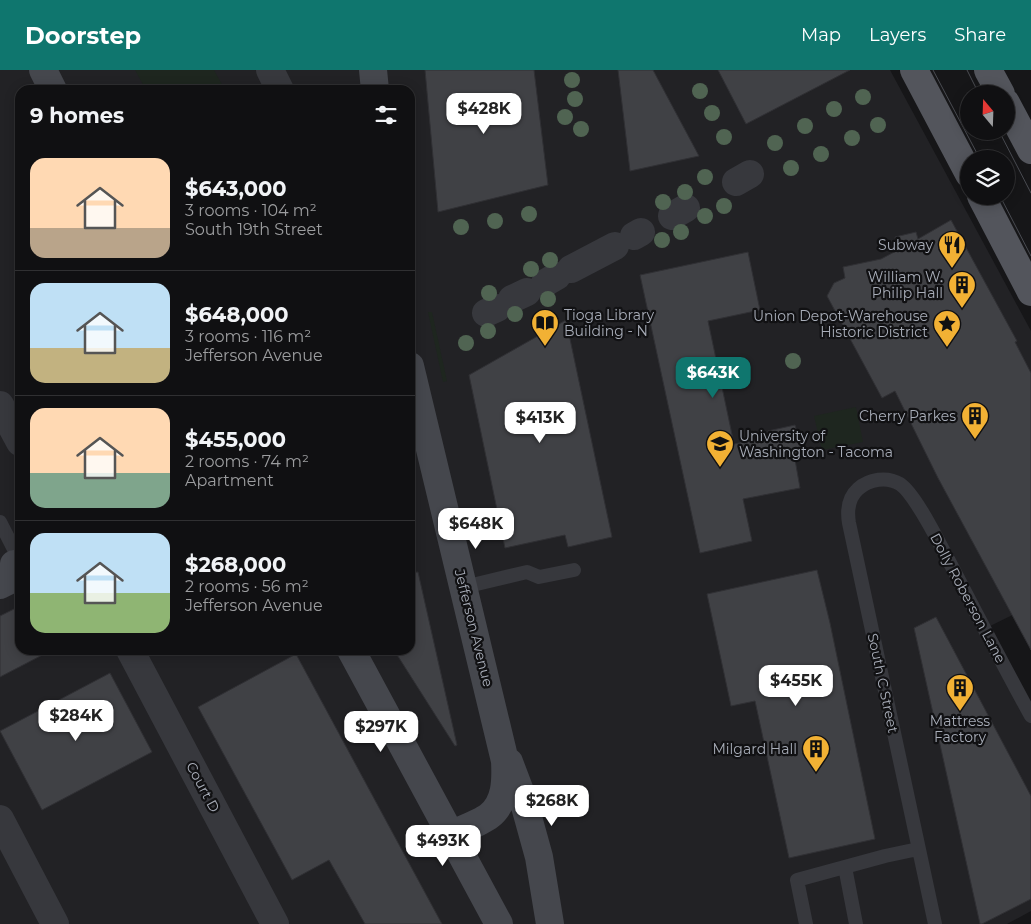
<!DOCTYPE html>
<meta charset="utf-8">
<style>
body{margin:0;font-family:Montserrat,sans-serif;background:#1e1e20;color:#f1f3f6;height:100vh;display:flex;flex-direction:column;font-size:19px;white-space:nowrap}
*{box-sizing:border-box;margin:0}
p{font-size:16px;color:#9c9d9f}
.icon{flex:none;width:28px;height:28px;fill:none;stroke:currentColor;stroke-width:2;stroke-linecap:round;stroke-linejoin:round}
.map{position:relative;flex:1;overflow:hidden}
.sheet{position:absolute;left:15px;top:15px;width:400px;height:570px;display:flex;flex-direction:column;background:#101012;border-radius:15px;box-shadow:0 2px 12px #0003,0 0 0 1px #303032}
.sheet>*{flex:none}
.needle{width:32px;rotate:341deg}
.tools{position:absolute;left:960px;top:15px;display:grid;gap:10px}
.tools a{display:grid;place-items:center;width:55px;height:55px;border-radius:50%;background:#101012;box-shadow:0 2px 12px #0003,0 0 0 1px #303032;font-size:25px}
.price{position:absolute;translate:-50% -42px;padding:0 11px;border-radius:10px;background:#fff;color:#222;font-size:16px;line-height:32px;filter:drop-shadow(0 1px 2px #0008)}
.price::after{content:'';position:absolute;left:50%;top:30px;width:15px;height:11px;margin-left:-8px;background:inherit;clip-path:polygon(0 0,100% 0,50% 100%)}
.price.active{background:#0f766e;color:#fff}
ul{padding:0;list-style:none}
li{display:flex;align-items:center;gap:15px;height:125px;padding:0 15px}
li+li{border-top:1px solid #303032}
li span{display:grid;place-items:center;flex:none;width:140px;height:100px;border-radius:15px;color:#555}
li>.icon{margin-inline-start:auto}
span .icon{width:60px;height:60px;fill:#fffc;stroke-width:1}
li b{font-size:21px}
h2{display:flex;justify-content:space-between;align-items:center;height:60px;padding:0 15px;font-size:21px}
header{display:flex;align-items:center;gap:30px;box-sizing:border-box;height:70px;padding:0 25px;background:#0f766e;color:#fff}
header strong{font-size:24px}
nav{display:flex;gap:28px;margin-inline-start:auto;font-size:18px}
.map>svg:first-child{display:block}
.built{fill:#222225;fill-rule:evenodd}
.green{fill:#1e261f}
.building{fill:#404145;stroke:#303034}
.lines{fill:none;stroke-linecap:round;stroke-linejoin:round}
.lane{stroke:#37383d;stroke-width:14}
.street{stroke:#37383d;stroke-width:28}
.secondary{stroke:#45474d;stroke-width:28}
.primary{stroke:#53555c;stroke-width:28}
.tram{stroke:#4a4c52;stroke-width:1}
.tree{fill:#506452}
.labels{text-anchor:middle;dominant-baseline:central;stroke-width:4.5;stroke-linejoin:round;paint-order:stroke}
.poi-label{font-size:14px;fill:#a8adb8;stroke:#111113;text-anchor:end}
.street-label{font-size:14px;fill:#a8adb8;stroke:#111113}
</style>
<header>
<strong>Doorstep</strong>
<nav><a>Map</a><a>Layers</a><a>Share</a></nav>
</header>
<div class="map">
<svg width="1031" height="854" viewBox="0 0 1031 854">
<rect width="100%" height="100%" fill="#161618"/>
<path class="built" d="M0,0H890L1031,261V536L984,559L1031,646V841L1007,854H0ZM20,20H410V580H20Z"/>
<path class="green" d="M135,0H214L225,20H146Z
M428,242H432L447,311L443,312Z
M856,337L863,372L822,380L814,346Z"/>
<path class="building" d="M425,0H534L548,115L438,142Z
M618,0H653L699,86L630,101Z
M718,0H850L746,54Z
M951,150L1017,271L1015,272L1031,303V580L938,408L895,321L882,328L827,226L834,213L845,208L843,197L881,189L898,180L895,167L916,162L918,169Z
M748,182L760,240L708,251L734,374L769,367L768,361L795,355L802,382L794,384L800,418L743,429L752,471L700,483L640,205Z
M566,250L612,467L568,477L565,465L505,478L469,305Z
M817,500L830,553L875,769L789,788L755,631L731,636L707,524Z
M418,502L457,675L455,676L394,580H410V503Z
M20,536V580H52L0,607V546Z
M936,547L1031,726V829L982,854H980L914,558Z
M296,584L390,758L442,854H365L329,790L292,810L198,637Z
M110,603L152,682L42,740L0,661Z"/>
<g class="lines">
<path class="lane" d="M0,452L20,491
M464,517L527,502L539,507L574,500
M845,797L856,854
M806,854L797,810L885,786L918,779
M935,854L849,453C847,441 848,428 858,419C869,409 887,406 900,414C916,425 939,473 949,491C976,543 1003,595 1031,646"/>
<path class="street" d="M270,0L280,20
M736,112L750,104
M672,146L686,138
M634,166L641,162
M571,199L615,176
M545,213L557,206
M512,229L527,222
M486,243L497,238
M0,335L20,372
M130,580L275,854
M0,749L55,854"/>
<path class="secondary" d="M43,0L53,20
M373,0L375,20
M410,296L505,691C506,710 506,733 489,746C480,753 460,760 450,765
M0,515L12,509L14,494
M351,580L499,854
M509,692L523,729L539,787L550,854"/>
<path class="primary" d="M914,0L969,104
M988,0L1001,24
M1006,33L1031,80
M981,126L1031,222"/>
<path class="tram" d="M933,0L980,89
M967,0L979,24
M999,61L1031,123
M1000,126L1031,186"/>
</g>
<g class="tree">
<circle cx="572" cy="10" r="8"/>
<circle cx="700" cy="21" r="8"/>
<circle cx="863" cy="27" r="8"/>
<circle cx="575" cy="29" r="8"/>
<circle cx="834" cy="39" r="8"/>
<circle cx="712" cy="43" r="8"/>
<circle cx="565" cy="47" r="8"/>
<circle cx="878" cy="55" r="8"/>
<circle cx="805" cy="56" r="8"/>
<circle cx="581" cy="59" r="8"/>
<circle cx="724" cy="67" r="8"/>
<circle cx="852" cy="68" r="8"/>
<circle cx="775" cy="73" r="8"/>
<circle cx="821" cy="84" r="8"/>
<circle cx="791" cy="98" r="8"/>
<circle cx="705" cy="107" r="8"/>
<circle cx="685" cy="122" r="8"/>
<circle cx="663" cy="132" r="8"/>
<circle cx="724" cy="136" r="8"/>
<circle cx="529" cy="144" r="8"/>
<circle cx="705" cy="146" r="8"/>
<circle cx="495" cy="151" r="8"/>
<circle cx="461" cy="157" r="8"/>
<circle cx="681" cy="162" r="8"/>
<circle cx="662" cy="170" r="8"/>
<circle cx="550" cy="190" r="8"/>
<circle cx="531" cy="199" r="8"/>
<circle cx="489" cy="223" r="8"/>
<circle cx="548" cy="229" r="8"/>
<circle cx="515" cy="244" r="8"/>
<circle cx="488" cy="261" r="8"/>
<circle cx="466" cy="273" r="8"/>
<circle cx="793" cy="291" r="8"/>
</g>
<defs>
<symbol id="restaurant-pin" viewBox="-11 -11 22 30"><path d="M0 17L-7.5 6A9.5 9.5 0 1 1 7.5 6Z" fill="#f2b134" stroke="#111113"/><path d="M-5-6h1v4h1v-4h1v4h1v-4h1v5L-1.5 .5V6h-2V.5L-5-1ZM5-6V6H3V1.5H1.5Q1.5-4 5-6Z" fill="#111"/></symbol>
<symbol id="building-pin" viewBox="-11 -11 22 30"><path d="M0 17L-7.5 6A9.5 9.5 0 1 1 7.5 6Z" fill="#f2b134" stroke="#111113"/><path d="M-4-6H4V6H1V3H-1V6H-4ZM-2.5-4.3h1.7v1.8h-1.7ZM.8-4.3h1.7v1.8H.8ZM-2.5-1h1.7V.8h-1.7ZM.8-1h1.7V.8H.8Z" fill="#111"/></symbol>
<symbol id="library-pin" viewBox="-11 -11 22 30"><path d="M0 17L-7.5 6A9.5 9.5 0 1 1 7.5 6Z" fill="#f2b134" stroke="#111113"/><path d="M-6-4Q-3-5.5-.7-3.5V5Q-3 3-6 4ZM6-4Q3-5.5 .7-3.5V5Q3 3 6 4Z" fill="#111"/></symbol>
<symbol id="sight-pin" viewBox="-11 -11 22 30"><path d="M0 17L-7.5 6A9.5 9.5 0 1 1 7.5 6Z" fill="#f2b134" stroke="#111113"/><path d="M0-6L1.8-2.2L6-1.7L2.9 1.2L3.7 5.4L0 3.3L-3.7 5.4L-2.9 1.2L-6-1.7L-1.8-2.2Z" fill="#111"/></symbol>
<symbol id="university-pin" viewBox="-11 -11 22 30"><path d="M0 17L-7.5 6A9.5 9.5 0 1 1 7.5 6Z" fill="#f2b134" stroke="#111113"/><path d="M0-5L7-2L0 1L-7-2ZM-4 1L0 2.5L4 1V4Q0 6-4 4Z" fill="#111"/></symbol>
</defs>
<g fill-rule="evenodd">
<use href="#restaurant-pin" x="936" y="159" width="32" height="43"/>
<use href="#building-pin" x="946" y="199" width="32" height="43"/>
<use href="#library-pin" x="529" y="237" width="32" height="43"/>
<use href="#sight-pin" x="931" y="238" width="32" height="43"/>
<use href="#building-pin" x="959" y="330" width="32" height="43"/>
<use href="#university-pin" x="704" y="358" width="32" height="43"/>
<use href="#building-pin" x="944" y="602" width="32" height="43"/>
<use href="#building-pin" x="800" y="663" width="32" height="43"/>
</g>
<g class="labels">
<g class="poi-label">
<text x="933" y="175">Subway</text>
<text x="943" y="207">William W.<tspan x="943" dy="16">Philip Hall</tspan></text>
<text x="564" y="245" text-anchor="start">Tioga Library<tspan x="564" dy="16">Building - N</tspan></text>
<text x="928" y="246">Union Depot-Warehouse<tspan x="928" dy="16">Historic District</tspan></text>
<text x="956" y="346">Cherry Parkes</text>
<text x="739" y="366" text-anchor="start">University of<tspan x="739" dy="16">Washington - Tacoma</tspan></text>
<text x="960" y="651" text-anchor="middle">Mattress<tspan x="960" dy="16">Factory</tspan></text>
<text x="797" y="679">Milgard Hall</text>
</g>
<g class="street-label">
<text transform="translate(968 528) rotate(62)">Dolly Roberson Lane</text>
<text transform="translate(474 558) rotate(76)">Jefferson Avenue</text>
<text transform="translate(883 613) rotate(78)">South C Street</text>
<text transform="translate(203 717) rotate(62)">Court D</text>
</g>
</g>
</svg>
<div class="tools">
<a><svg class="needle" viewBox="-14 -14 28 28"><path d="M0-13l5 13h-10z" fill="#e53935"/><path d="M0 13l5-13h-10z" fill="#9c9d9f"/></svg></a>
<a><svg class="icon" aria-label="layers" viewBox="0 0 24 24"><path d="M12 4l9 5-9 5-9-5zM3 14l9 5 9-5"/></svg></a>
</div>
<b class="price" style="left:484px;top:65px">$428K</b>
<b class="price active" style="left:713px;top:329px">$643K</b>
<b class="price" style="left:540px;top:374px">$413K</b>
<b class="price" style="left:476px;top:480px">$648K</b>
<b class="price" style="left:796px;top:637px">$455K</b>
<b class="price" style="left:76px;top:672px">$284K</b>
<b class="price" style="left:381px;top:683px">$297K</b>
<b class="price" style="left:552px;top:757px">$268K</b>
<b class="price" style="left:443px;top:797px">$493K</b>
<section class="sheet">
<h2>9 homes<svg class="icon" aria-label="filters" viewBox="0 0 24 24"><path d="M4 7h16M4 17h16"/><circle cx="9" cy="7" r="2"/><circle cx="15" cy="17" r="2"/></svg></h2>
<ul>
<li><span style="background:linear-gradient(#ffd9b3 70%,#b9a48a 0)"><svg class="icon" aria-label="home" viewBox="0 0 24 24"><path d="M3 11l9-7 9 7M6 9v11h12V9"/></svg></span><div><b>$643,000</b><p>3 rooms · 104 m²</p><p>South 19th Street</p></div></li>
<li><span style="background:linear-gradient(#bfe0f5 65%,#c2b280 0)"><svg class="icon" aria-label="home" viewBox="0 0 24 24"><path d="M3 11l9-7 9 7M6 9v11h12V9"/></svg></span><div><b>$648,000</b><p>3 rooms · 116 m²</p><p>Jefferson Avenue</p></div></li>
<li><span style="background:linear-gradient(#ffd9b3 65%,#7fa58c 0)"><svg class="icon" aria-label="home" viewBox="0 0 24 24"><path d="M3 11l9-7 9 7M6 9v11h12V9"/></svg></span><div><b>$455,000</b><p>2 rooms · 74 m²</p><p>Apartment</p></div></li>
<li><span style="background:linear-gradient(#bfe0f5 60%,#8fb573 0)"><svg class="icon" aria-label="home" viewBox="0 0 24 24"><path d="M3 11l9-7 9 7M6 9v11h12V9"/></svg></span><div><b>$268,000</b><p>2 rooms · 56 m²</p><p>Jefferson Avenue</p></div></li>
</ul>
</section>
</div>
